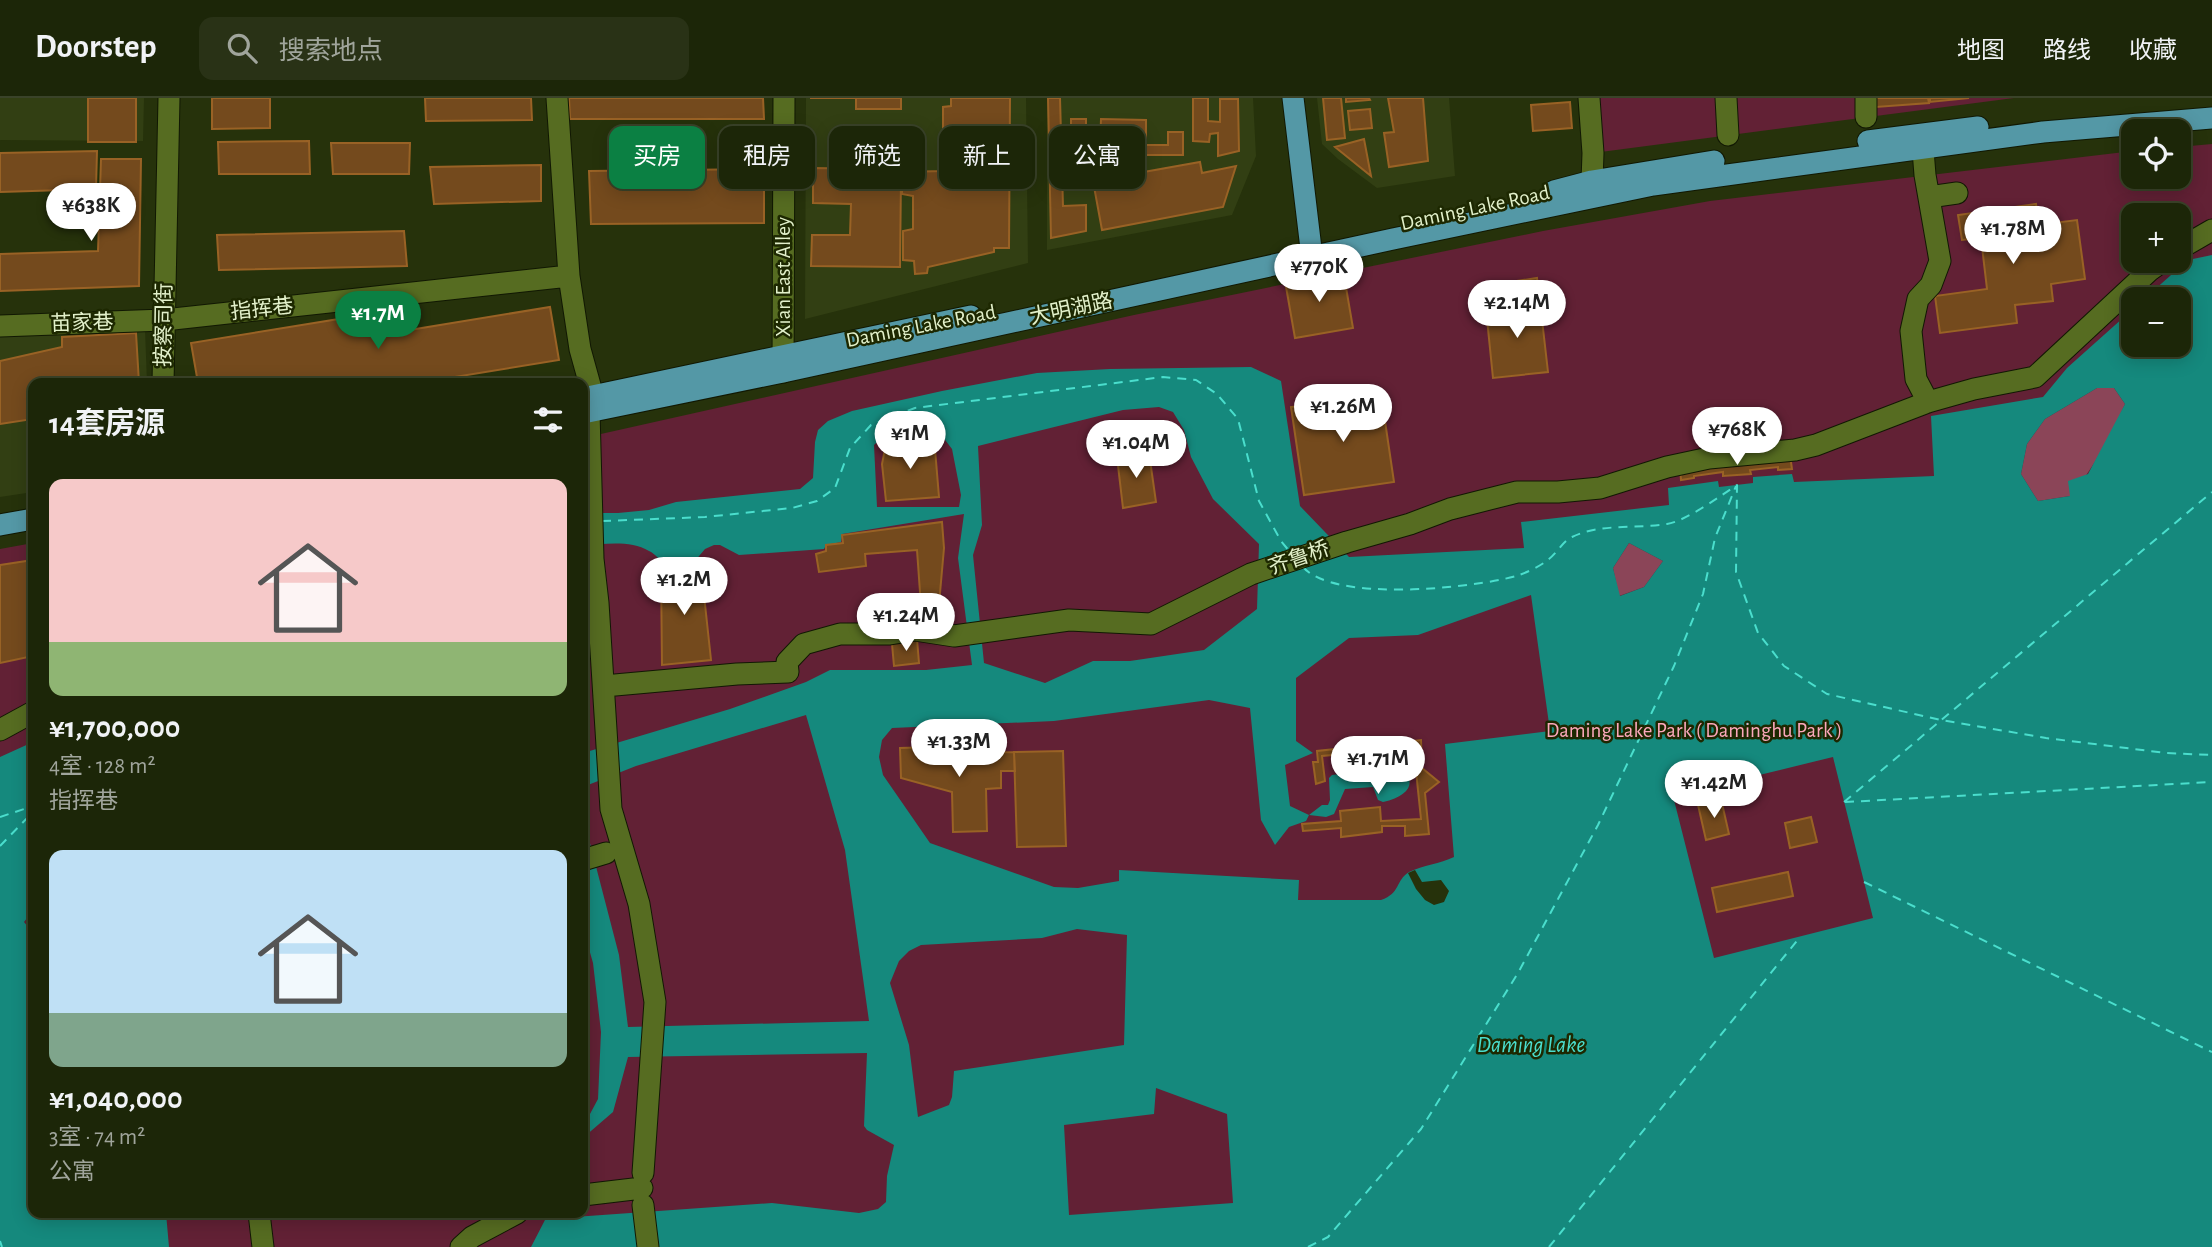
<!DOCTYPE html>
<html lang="zh">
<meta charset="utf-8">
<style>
body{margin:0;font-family:"Alegreya Sans","Noto Sans SC",sans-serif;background:#293216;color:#f1f3f6;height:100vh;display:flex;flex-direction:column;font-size:26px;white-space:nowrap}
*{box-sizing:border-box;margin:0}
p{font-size:23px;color:#a0a59c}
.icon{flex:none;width:38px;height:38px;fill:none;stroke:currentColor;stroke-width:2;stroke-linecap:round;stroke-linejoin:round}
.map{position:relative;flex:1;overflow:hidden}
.drawer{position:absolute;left:28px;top:280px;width:560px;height:840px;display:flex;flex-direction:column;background:#1c2608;border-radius:14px;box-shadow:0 4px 18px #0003,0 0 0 2px #3a4329}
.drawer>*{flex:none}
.banner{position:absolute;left:609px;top:28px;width:665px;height:63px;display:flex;gap:14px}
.controls{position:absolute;left:2121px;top:21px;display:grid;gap:14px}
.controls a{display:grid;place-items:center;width:70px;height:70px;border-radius:14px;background:#1c2608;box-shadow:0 4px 18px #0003,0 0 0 2px #3a4329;font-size:35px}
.price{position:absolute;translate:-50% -60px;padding:0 16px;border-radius:24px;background:#fff;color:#222;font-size:23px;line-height:46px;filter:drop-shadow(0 2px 4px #0008)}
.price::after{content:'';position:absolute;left:50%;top:42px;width:21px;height:16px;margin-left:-10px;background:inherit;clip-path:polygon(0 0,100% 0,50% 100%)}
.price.selected{background:#0b8043;color:#fff}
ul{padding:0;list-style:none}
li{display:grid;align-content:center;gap:14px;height:371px;padding:0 21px}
li span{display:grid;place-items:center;height:217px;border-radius:14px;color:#555}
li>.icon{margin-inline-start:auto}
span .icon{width:126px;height:126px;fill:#fffc;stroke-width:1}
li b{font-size:30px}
h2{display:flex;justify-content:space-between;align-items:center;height:84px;padding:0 21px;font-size:30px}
.chip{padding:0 24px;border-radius:14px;background:#1c2608;box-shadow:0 4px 18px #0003,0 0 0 2px #3a4329;font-size:24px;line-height:63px}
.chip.selected{background:#0b8043;color:#fff}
header{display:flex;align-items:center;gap:42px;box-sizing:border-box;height:98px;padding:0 35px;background:#1c2608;border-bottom:2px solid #3a4329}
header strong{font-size:33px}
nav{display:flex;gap:38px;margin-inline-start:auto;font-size:24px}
.search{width:490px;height:63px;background:#293216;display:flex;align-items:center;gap:18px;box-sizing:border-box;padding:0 24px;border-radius:14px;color:#a0a59c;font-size:26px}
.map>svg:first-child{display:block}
.built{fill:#323f13}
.green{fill:#622135;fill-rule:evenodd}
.forest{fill:#8b4558}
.water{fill:#15897d;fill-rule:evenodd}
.pier{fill:#26320b}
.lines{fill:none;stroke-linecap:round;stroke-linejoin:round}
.ferry{stroke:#4adecd;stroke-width:2;stroke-dasharray:9 7;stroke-linecap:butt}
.building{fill:#744a1d;stroke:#996225;stroke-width:2}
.minor-casing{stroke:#111803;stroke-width:23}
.major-casing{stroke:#111803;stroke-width:23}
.minor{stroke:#566c21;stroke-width:21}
.major{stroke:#5498a6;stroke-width:21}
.labels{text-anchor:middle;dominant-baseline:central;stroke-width:5;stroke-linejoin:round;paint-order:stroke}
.street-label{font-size:21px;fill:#e2f0ca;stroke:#1d2801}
.park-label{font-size:21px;fill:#fca8bc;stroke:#1d2801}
.water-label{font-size:23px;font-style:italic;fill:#4adecd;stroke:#1d2801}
</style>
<header>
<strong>Doorstep</strong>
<div class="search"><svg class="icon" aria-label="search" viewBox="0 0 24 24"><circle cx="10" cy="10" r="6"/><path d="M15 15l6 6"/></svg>搜索地点</div>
<nav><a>地图</a><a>路线</a><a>收藏</a></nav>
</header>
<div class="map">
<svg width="2212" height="1149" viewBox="0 0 2212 1149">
<rect width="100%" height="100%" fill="#26320b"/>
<path class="built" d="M0,0H144L143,43L0,42Z
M806,0H1026L1028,165L805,221Z
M1047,0H1253L1256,58L1232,117L1047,152Z
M1317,0H1449L1455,78L1377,90L1338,61L1322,46Z
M145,231L147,285H33V394L0,399V237Z"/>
<path class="green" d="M1592,0H2014L1593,55Z
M2212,46V1149H0V451L33,445V1115H583V340L1134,217L1543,133L1710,103L2133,53V79H2179V49ZM2133,117H2179V163H2133ZM2133,201H2179V247H2133Z"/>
<path class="forest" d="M2097,290H2114L2125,306C2110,339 2094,370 2070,398L2038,403L2021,376L2027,346L2045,321Z
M1629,445L1663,463L1644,489L1619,498L1613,470Z"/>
<path class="water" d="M2212,157V1149H531L546,1120L547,1115H574V1119L772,1105L859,1115L878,1111L886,1104L887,1078L894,1047L867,1032L864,1028L867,955L628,959L613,1014L584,1039L583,1044V1029L598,1001L601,934L593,865L583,830V655L730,611L806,584L830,572H926L972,567L958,460L964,416L842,436L841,444L826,447L824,451L739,457L720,447H714L705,451L694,464L666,467C660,463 656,456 649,453C630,442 604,446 583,448V415H618L649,412L676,404L800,391L813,380L815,344L818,332L828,323L852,313L942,293L1037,275L1110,271L1251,269L1281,283L1300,408L1349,459L1524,450L1521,424L1669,407L1668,390L1718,383L1719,389L1753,385V379L1792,376L1794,384L1934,378L1931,318L2043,299L2067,270L2133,211V247H2179V201H2144L2188,162ZM2097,290H2114L2125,306L2088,376L2068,383L2070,398L2038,403L2021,376L2027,346L2045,321ZM1159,309L1173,314L1184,332L1191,359L1213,401L1259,446L1257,511L1204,552L1130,563H1093L1045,585L984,565L973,457L982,427L978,348L1123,312ZM936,330L952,351L961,397L959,409H877L874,347L886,335ZM1629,445L1663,463L1644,489L1620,498L1613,470ZM1531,497L1550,633L1445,646L1454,759C1440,766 1423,767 1409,774C1395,783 1401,795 1381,802H1298L1299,782L1119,772V783L1078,790L1054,789L930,745L883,677L879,659L882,642L892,630L1054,623L1209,602L1250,610L1261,722L1275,747L1289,729L1306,723L1309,717L1326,719L1334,716L1345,691L1373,689L1378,702L1383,704C1418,697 1419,671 1383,671C1367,671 1349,675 1332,677L1329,680L1330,702L1328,707H1322L1309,717L1290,708L1285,667L1313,655L1296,643V580L1349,540L1418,537ZM806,617L845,752L869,923L628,929L619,857L586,730L588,687L636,668ZM1833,659L1873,820L1714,860L1673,698ZM1077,831L1127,837L1124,947L954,973L952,999L949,1007L918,1019L909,947L890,885L899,863L909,853L921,847L1042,840ZM1156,990L1227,1016L1233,1105L1069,1117L1064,1027L1154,1016Z
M33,644V812L24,824L33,835V1115H166L169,1149H0V659Z"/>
<path class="pier" d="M1415,772L1422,784L1441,782L1449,793L1444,804L1434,807L1425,802L1416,791L1408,775Z"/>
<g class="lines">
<path class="ferry" d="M602,423L705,419L792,410L817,403L835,390L850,350L871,327L915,310L1163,279L1196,282L1217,296L1238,321L1259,403L1281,443L1290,454
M1303,469C1334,505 1474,490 1516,478C1526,475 1541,468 1549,461C1557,455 1563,443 1572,439C1600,425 1638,431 1667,426C1686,423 1720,398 1737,387L1736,474L1758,535L1784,568L1827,596L1941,622L2046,640L2166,655L2212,657
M1844,704L2212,394
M1845,704L2212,684
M0,719L33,708
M0,748L33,714
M1864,784L2212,954
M0,1143L2,1149
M1308,1149L1328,1139L1421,1031L1518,875L1598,727L1674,568L1703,496L1715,440L1736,388
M1549,1149L1800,839"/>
</g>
<path class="building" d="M88,0H136V44H88Z
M212,0H270V30L212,31Z
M425,0H531L532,22L426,23Z
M569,0H763L764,21H570Z
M856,0H810H901V11H856Z
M951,0H1010L1009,150H994V154L928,169L927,175L915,176L914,163L903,162V133L913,131V98L902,96V74L943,73V9L951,8Z
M1048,0H1060L1063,108L1086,107V133L1051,140Z
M1193,0H1208V23L1220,24V1H1238L1239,53L1218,58V35L1210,36L1209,44L1193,43Z
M1323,0H1341L1345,40L1327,42Z
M1346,0H1369L1370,2L1346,4Z
M1388,0H1423L1428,63L1389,69L1384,35L1394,34Z
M1875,0H1928L1929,5L1876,9Z
M1930,0H1969L1930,4Z
M1570,4L1572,30L1533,33L1531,7Z
M1370,11L1372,30L1350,32L1348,13Z
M1071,21H1086V79H1071Z
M1101,21L1146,22V47H1168V34H1183V57H1139V64L1103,73L1101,64L1106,61V49H1100Z
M1364,41L1371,78L1335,49Z
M309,43L310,76H219L218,44Z
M331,45H410L409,76H333Z
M97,53L96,91L0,94V55Z
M101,61H141L139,188L0,193V156L98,153Z
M1200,64L1202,75L1236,68L1223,109L1102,132L1093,83Z
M541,67V103L434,106L430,69Z
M813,70L879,71V78H901L900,169L811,168L812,137H850L851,106L813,105Z
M764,71V125L591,126L589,73Z
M2036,106L2038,118L2053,116L2054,125L2077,122L2085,181L2051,186L2053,203L2015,207L2017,225L1940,235L1935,198L1987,191L1981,140L1962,142L1958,117Z
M404,133L407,168L219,172L217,137Z
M1343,172L1353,230L1295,240L1285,183Z
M1537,180L1540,204L1486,211L1483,188Z
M1540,204L1548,274L1493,280L1486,211Z
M550,209L559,262L418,285H198L191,245L382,214L385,236Z
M136,235L139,285H33V321L0,326V263L62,249V239Z
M1381,296L1394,384L1304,397L1291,309Z
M917,339L935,351L939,399L886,403L882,366L886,346Z
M1149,355L1156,404L1123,410L1117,359Z
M1790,357L1792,371L1778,372V369L1750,372L1751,376L1723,378V374L1694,378V380L1681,382L1680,369Z
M942,424L944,450L939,506L921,508L917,452L865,456L866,468L819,474L816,456L826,453V447L843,445L842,437Z
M33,462V558L0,565V467Z
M701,469L711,562L662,567L661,474L665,471Z
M583,479H589L591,537H583Z
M917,541L919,565L894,568L892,546Z
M1421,642L1422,670L1439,684L1425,695L1429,736L1405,738V728H1382V734L1341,739V730L1303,733L1302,726L1341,723L1340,713L1380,709L1381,723L1421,721L1414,654L1392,656L1389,652L1322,658L1325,683L1316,686L1313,664H1318L1317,653Z
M972,648V655L1014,654L1015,673H1001V690L986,691L987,733L953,734L952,694L901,680L900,650Z
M1063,653L1066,748L1017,749L1014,654Z
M1721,701L1729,736L1706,742L1698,707Z
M1811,719L1817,744L1790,750L1785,725Z
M1788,774L1793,798L1717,814L1712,790Z"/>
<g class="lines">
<defs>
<path id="minor" d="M557,0L569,178L580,251L593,298
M1589,0L1593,55L1592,83
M1726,0L1728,37
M1866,0V19
M1923,52L1925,77L1940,163L1931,187L1918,201L1911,233L1916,281L1928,304
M1929,99L1957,95
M2179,151L2212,132
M0,228L164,222L569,178
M783,274L784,0
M163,285L169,0
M589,314L593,461L598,505L611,711L639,806L655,904L643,1075
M604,588L737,576L788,574L787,564L804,546L840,536H890L915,532L954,538L1069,522L1151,526L1251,476L1347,444L1410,426L1450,411L1517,394H1558L1600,390L1667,369L1709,360L1795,352L1816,347L1928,304L1974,291L2035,279L2149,173L2163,163
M0,632L33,614
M583,762L606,755
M583,1097L642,1090
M643,1107L648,1149
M259,1115L263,1149
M461,1149L472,1139L517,1115"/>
<path id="major" d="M1293,0L1312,159
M1868,43L1978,29
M1554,93L1592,83L1714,63
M583,300L971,218
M583,315L783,274L1393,141L1653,87L2043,34L2212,20
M0,427L33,421"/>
</defs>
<use href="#minor" class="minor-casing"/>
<use href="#major" class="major-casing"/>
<use href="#minor" class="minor"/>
<use href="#major" class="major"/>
</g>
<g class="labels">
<g class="street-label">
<text transform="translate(1475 110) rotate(-12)">Daming Lake Road</text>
<text transform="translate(783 179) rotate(-90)">Xian East Alley</text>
<text transform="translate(262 211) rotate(-6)">指挥巷</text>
<text transform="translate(1071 211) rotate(-12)">大明湖路</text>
<text transform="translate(82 225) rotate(-2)">苗家巷</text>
<text transform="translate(164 227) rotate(-89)">按察司街</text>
<text transform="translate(921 228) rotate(-11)">Daming Lake Road</text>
<text transform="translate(1299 460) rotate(-19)">齐鲁桥</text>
</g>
<g class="park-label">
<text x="1694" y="632">Daming Lake Park ( Daminghu Park )</text>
</g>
<g class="water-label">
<text x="1531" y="947">Daming Lake</text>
</g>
</g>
</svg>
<div class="controls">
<a><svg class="icon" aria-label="locate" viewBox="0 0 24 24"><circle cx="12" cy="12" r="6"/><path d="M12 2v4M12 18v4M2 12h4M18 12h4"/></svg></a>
<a>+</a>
<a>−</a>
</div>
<b class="price" style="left:91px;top:145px">¥638K</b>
<b class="price" style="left:2013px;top:168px">¥1.78M</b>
<b class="price" style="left:1319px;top:206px">¥770K</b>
<b class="price" style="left:1517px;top:242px">¥2.14M</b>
<b class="price selected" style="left:378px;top:253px">¥1.7M</b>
<b class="price" style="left:1343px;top:346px">¥1.26M</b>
<b class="price" style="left:1737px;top:369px">¥768K</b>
<b class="price" style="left:910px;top:373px">¥1M</b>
<b class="price" style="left:1136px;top:382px">¥1.04M</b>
<b class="price" style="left:684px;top:519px">¥1.2M</b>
<b class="price" style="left:906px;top:555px">¥1.24M</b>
<b class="price" style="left:959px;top:681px">¥1.33M</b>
<b class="price" style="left:1378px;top:698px">¥1.71M</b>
<b class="price" style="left:1714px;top:722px">¥1.42M</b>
<div class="banner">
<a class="chip selected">买房</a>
<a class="chip">租房</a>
<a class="chip">筛选</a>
<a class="chip">新上</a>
<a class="chip">公寓</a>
</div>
<section class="drawer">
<h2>14套房源<svg class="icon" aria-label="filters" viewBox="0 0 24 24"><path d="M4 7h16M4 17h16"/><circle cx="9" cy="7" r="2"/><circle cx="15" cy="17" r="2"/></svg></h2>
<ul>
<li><span style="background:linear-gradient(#f6c9c9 75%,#8fb573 0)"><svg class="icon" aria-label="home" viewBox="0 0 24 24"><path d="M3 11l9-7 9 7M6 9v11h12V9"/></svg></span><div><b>¥1,700,000</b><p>4室 · 128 m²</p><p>指挥巷</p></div></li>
<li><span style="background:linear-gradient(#bfe0f5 75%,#7fa58c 0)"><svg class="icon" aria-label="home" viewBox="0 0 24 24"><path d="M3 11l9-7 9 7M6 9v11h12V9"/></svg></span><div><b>¥1,040,000</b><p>3室 · 74 m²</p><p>公寓</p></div></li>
</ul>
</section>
</div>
